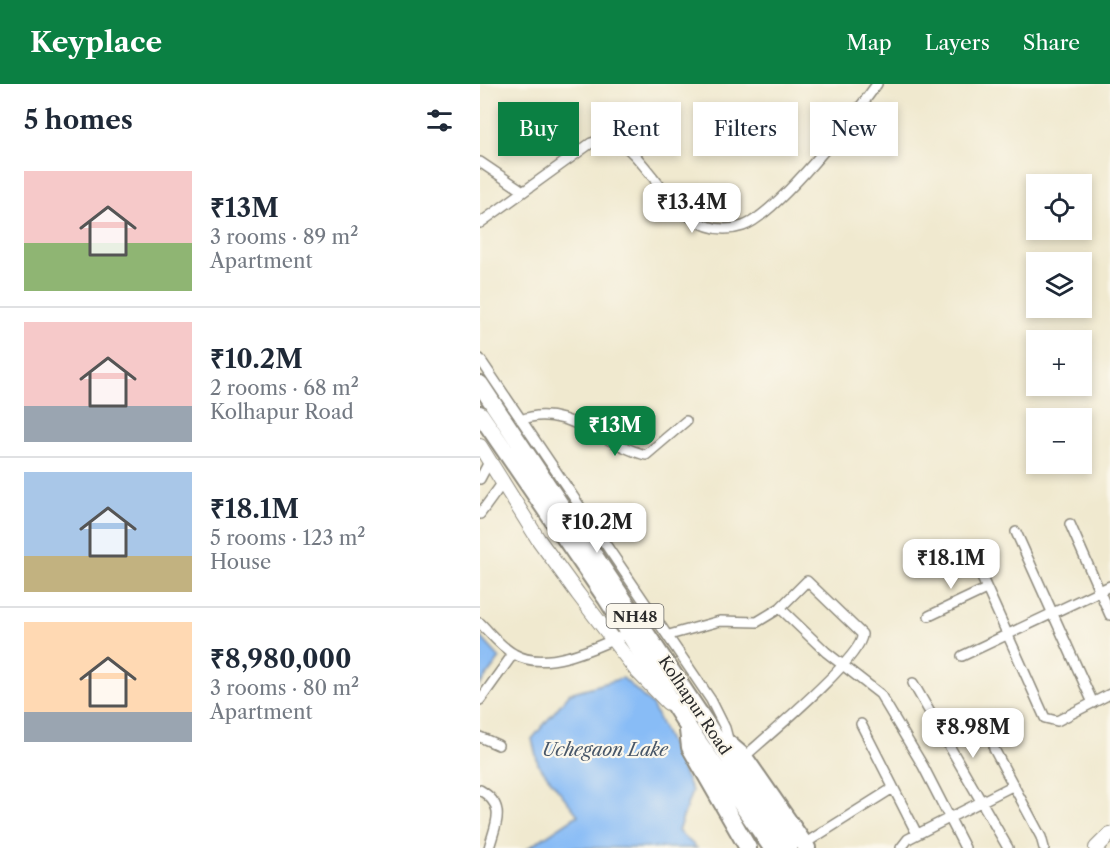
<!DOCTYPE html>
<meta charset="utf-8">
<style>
body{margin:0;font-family:"Libre Caslon Text",serif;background:#f6f6f7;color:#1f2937;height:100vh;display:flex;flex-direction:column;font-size:22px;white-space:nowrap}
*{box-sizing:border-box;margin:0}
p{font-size:20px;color:#747a83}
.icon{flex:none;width:33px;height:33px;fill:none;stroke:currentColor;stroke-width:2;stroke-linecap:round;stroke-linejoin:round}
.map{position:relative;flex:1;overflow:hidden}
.details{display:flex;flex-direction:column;background:#fff;width:480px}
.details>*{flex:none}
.guide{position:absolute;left:18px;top:18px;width:522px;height:54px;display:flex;gap:12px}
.controls{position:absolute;left:546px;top:90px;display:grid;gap:12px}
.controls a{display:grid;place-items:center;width:66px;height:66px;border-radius:0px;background:#fff;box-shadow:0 3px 9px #0003;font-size:30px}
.price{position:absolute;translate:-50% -51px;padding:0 14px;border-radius:12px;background:#fff;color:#222;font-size:20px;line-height:39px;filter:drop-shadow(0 2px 3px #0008)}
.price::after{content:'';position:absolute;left:50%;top:36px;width:18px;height:14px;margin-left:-9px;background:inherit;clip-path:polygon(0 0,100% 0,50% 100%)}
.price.current{background:#0b8043;color:#fff}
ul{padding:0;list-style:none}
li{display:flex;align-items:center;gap:18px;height:150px;padding:0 24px}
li+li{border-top:2px solid #e0e1e3}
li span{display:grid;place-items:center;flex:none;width:168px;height:120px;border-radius:0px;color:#555}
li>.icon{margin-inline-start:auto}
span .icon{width:72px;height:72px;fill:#fffc;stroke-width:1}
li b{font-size:26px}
h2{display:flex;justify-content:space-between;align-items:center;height:72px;padding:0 24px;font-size:26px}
.tag{padding:0 21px;border-radius:0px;background:#fff;box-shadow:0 3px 9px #0003;font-size:21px;line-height:54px}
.tag.current{background:#0b8043;color:#fff}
header{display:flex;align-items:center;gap:36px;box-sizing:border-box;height:84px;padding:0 30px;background:#0b8043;color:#fff}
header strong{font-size:28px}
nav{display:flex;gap:33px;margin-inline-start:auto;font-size:21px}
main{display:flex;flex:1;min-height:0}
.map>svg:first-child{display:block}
.water{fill:#88bcf6;stroke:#5a7490;stroke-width:1.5}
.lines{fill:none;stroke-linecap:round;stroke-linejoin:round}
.street-casing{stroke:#8e8a7d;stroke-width:12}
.secondary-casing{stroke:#8e8a7d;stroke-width:16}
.highway-casing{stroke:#8e8a7d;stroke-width:20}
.street{stroke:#fff;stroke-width:9}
.secondary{stroke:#fff;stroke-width:14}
.highway{stroke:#fff;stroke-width:16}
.labels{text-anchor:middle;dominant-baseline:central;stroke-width:4.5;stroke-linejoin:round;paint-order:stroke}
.shield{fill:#fbf7ec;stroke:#696865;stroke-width:1.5}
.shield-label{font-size:15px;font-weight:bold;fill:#2b2b2b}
.street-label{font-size:16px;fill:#2b2b2b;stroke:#fbf7ec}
.water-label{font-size:18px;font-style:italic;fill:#475668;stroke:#fbf7ec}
</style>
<header>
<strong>Keyplace</strong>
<nav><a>Map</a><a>Layers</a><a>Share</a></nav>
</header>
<main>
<section class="details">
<h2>5 homes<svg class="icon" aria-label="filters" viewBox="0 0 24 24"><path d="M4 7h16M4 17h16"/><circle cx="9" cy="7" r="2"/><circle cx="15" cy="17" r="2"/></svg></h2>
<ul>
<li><span style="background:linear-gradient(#f6c9c9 60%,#8fb573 0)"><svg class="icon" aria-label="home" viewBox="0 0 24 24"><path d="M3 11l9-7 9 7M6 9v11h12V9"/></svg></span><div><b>₹13M</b><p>3 rooms · 89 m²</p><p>Apartment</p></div></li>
<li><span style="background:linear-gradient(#f6c9c9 70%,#9aa5b1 0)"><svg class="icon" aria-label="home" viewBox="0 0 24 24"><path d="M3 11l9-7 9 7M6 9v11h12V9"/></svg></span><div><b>₹10.2M</b><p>2 rooms · 68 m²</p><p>Kolhapur Road</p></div></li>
<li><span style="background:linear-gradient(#a9c7e8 70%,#c2b280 0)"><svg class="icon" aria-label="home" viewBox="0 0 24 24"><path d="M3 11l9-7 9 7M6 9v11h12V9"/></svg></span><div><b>₹18.1M</b><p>5 rooms · 123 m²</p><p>House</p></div></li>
<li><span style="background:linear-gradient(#ffd9b3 75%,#9aa5b1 0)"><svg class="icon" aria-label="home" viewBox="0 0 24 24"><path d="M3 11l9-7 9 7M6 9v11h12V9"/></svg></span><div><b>₹8,980,000</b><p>3 rooms · 80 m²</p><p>Apartment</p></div></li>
</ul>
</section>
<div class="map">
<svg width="630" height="764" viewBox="0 0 630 764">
<rect width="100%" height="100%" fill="#fbf7ec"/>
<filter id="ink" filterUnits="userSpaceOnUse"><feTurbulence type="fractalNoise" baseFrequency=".0167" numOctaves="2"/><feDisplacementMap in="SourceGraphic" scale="12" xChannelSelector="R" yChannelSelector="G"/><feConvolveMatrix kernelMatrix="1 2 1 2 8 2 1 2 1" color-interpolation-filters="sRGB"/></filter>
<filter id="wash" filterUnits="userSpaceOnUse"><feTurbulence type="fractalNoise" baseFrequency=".008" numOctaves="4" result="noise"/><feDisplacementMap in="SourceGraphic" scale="24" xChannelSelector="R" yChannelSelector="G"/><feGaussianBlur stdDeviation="1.35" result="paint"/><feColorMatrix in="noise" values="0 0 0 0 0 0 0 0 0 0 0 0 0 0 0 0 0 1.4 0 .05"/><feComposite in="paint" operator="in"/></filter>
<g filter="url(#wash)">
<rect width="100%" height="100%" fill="#f0e9cf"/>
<path class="water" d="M0,552L20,574L0,601Z
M143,594L172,621L212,707L198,747L217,764H48L98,731L58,680L52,655L90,609Z"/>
</g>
<g filter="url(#ink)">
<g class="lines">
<defs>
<path id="street" d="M0,78L43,107
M0,139L111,59C115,58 121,55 125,55C167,53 193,165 263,142C297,130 375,31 397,0
M0,275L231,616L245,644L249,659
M41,336C84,318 126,362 166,371L206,337
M0,395L10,376
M0,430L24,397
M590,440L630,531
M536,448L613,619
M491,469L565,634L577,637L630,610
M300,524L346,568L400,610L443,682L485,764
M449,532L506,505
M0,539C11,550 21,563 34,570C66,589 119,562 148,549
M189,551L240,537L277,538L300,524L327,497L382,550C385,571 284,655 264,673
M482,572L630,502
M433,599L528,764
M0,616L33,570
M381,640L437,750
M0,653L18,661
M514,665L561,753L564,764
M0,706C27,722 16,738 9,764
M324,760L413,704
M421,764L428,755L534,701"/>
<path id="secondary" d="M0,362L58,455L98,510L156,586L188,619
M616,764L630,750"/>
<path id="highway" d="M0,300L309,764
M0,330L126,514L208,643L292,764
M208,646L210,663L268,764
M244,656L264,673L327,764"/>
</defs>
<use href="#street" class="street-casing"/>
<use href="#secondary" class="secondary-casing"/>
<use href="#highway" class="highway-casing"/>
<use href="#street" class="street"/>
<use href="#secondary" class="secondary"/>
<use href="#highway" class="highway"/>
</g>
</g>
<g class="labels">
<rect class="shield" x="126.5" y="520" width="57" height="24" rx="4.5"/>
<g class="shield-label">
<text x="155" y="532">NH48</text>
</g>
<g class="street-label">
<text transform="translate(215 621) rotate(56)">Kolhapur Road</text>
</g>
<g class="water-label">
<text x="125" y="666">Uchegaon Lake</text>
</g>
</g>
</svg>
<div class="controls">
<a><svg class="icon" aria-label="locate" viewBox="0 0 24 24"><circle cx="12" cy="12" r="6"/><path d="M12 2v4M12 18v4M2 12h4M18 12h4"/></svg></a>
<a><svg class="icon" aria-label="layers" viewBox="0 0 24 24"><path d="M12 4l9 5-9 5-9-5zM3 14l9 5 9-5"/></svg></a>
<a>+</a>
<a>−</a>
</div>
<b class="price" style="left:212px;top:150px">₹13.4M</b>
<b class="price current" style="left:135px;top:373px">₹13M</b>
<b class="price" style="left:117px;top:470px">₹10.2M</b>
<b class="price" style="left:471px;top:506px">₹18.1M</b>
<b class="price" style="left:493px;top:675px">₹8.98M</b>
<div class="guide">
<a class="tag current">Buy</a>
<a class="tag">Rent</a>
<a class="tag">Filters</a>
<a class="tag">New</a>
</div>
</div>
</main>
